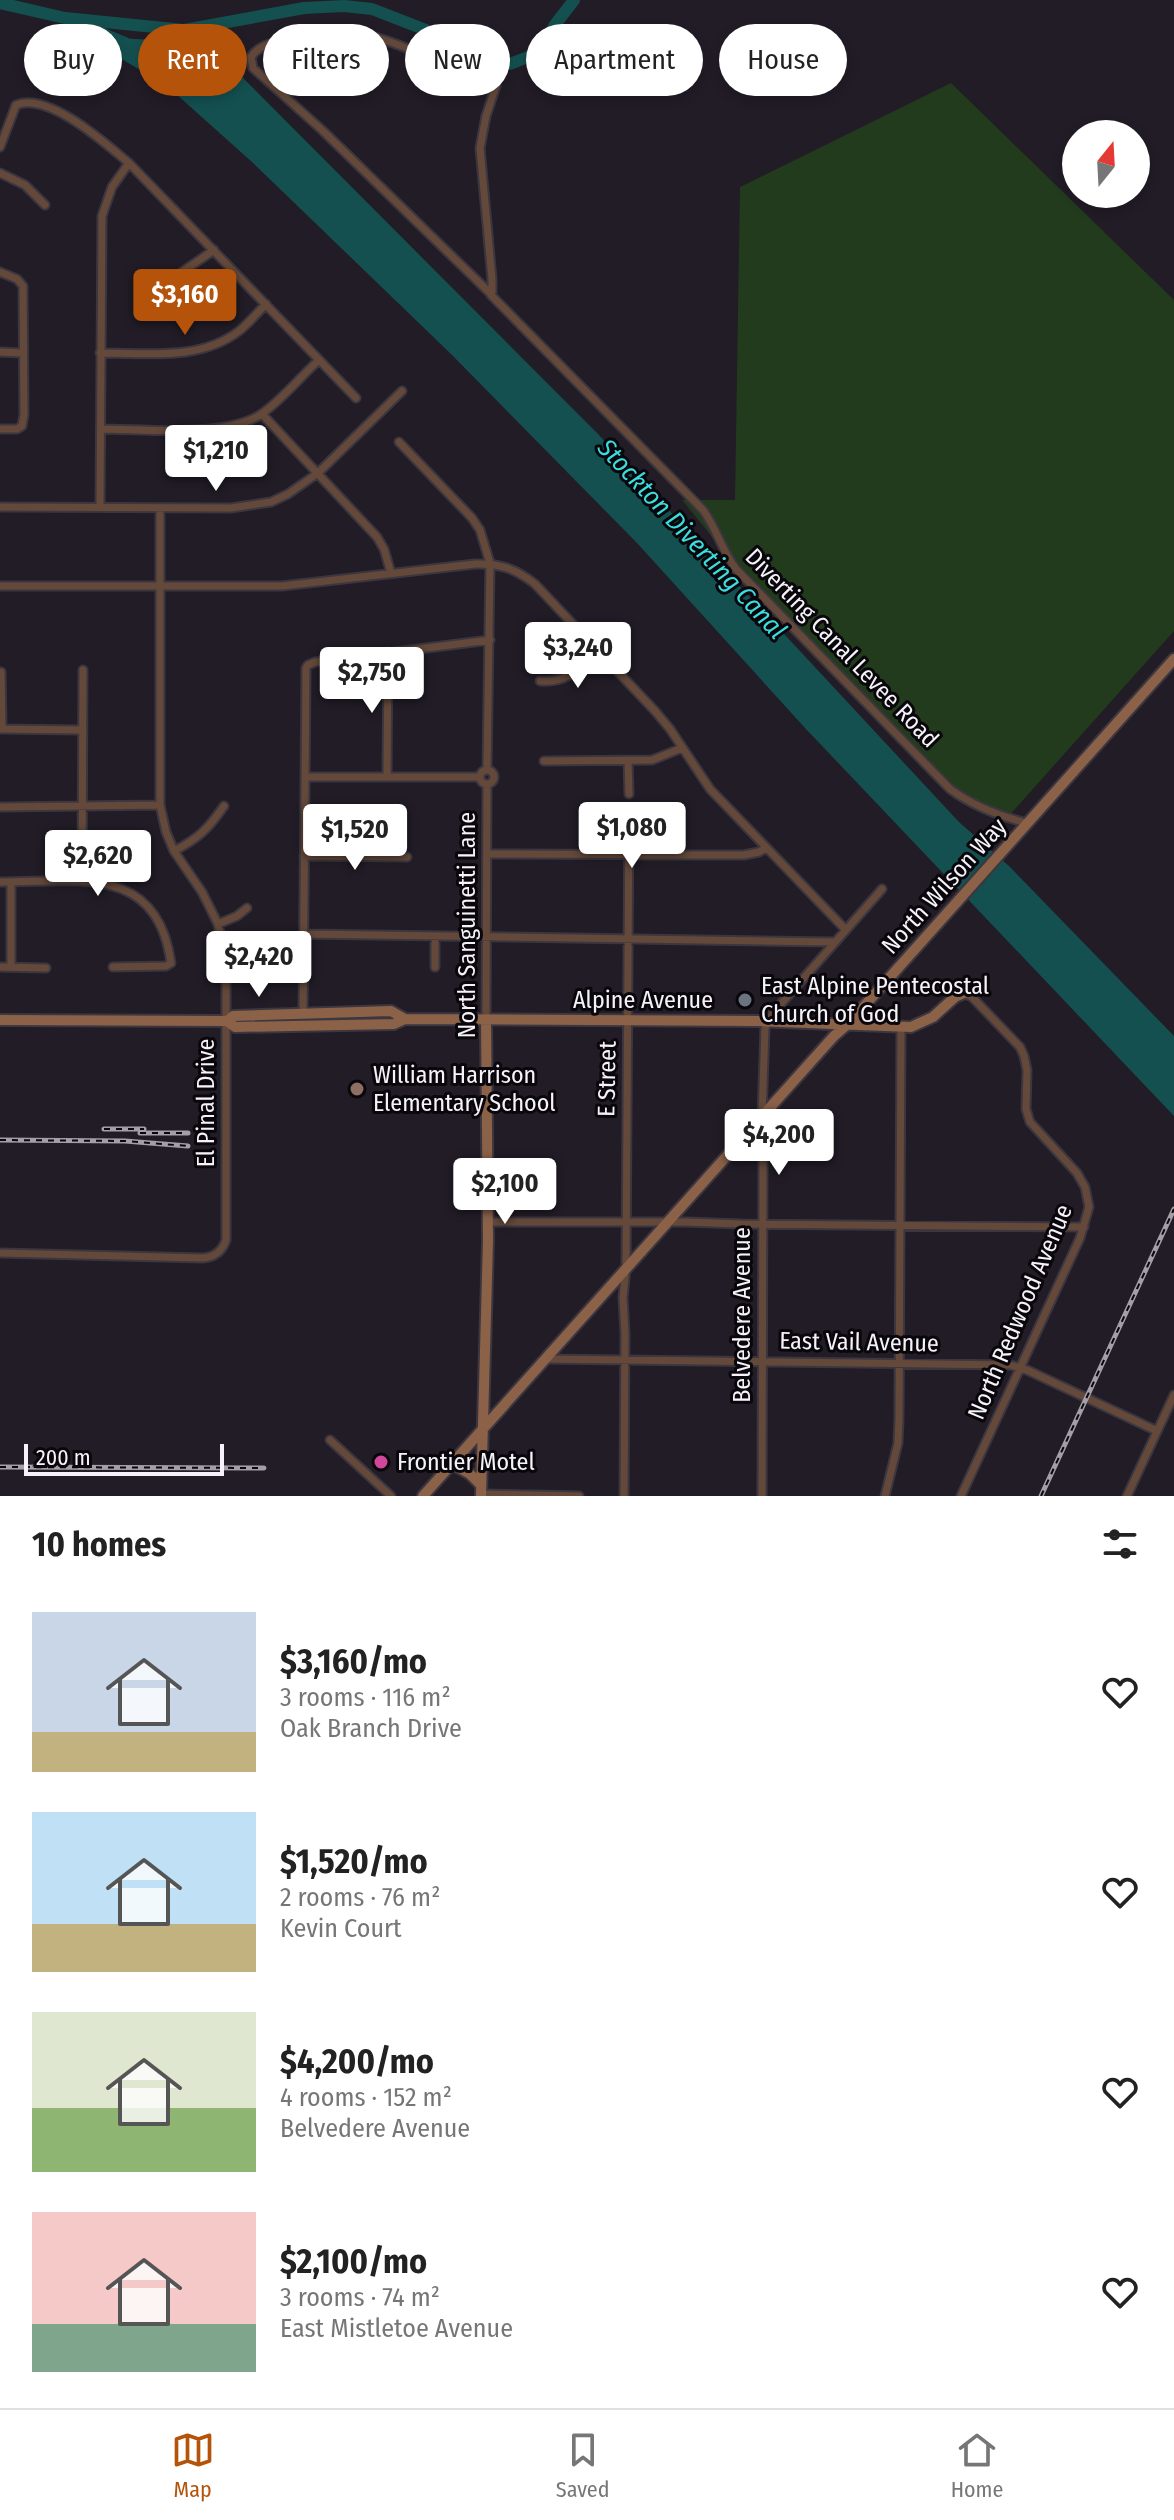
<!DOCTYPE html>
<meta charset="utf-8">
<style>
body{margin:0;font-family:"Fira Sans Condensed",sans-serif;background:#f6f6f6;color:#222;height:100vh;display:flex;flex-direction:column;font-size:30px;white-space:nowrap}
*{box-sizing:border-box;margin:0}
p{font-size:26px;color:#767676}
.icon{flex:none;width:44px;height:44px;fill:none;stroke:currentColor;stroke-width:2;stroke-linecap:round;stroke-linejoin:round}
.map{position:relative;height:1496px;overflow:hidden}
.sheet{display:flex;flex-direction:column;background:#fff;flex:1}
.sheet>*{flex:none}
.top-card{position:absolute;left:24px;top:24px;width:1126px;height:72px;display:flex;gap:16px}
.needle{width:52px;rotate:18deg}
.controls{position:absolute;left:1062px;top:120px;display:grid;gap:16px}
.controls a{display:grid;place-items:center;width:88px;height:88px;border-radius:50%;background:#fff;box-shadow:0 4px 12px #0003;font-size:40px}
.scale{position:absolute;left:24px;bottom:20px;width:200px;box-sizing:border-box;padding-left:8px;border:4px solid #f6f2f9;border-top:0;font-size:22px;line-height:28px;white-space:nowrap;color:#f6f2f9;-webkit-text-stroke:6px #09070b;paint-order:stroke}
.price{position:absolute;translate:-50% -68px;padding:0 18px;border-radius:8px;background:#fff;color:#222;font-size:26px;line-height:52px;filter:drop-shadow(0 2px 4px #0008)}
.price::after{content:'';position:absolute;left:50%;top:48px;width:24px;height:18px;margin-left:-12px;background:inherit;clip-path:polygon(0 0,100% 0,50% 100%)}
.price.current{background:#b45309;color:#fff}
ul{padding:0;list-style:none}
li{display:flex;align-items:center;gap:24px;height:200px;padding:0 32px}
li span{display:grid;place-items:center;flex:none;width:224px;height:160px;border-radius:0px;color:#555}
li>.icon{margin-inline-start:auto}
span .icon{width:96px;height:96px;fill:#fffc;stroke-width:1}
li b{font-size:34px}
h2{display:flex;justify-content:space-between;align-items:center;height:96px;padding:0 32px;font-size:34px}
.chip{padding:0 28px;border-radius:36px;background:#fff;box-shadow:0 4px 12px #0003;font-size:28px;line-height:72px}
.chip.current{background:#b45309;color:#fff}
.menu{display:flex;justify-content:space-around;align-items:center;height:112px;border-top:2px solid #e0e0e0;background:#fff;font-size:22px;color:#767676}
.menu a{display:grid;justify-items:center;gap:4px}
.menu .current{color:#b45309}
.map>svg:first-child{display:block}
.green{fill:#223b1d}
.water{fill:#145050}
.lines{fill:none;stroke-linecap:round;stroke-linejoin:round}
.river{stroke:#145050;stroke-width:12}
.street-casing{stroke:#3b363f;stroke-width:11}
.secondary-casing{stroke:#3b363f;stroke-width:14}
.street{stroke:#64493a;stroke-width:7}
.secondary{stroke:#8b6148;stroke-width:10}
.rail-casing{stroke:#a49fa7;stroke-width:5}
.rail{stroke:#09070b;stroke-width:2;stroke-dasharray:6;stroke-linecap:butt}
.worship-dot{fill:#6b7280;stroke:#09070b;stroke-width:3}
.education-dot{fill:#8d6e63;stroke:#09070b;stroke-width:3}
.hotel-dot{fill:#d1479c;stroke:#09070b;stroke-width:3}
.labels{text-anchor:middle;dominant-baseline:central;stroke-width:6;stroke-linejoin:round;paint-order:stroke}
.street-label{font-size:24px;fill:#f6f2f9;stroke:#09070b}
.poi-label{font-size:24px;fill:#f6f2f9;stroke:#09070b;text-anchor:start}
.water-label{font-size:26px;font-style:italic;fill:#3bdedf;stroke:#09070b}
</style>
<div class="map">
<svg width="1174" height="1496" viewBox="0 0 1174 1496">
<rect width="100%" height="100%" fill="#211c26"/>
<path class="green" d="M951,83L1174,300V631L1007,818L951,795L727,555L682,500H735L740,187Z"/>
<path class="water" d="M82,36L208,43L598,434L959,822L1010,867L1174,1036V1116L805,728L637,543L451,354L252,162L166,85Z"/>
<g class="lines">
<path class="river" d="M0,3L65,18L125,43
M65,18L184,30L304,8L344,6L372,9L426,30L483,60L510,64L528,57L545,45L554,26L574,0"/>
<defs>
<path id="street" d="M0,147L16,105C48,91 106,144 129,163L356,398
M0,173L25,185L45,205
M0,272L17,279L23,286L24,415L22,426L17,429H0
M182,272L214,250
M491,294L322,130L253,68L251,57C258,46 271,43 283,40C299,35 314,30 331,30C384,30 446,68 496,86L486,116L480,148L492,279V292L491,295L703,510C717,529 722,551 736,569L950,789C972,805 999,816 1027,823
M0,352L22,353
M100,353C147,353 200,361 239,331C249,323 257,313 266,304
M262,414L377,537L384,549L391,573
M101,429C145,429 223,438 260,415C281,401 300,377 319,360
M399,442L472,518L480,530L490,563L487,770
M0,507L231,508L271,502L288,494L318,473L402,391
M100,507L102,216L112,187L129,163
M0,586H282L475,564C500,563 516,569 535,584L655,711L670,729L710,789L845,929
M1,672L2,729
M540,681C566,683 580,669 600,653
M0,729L83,730
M544,761L652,760L682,748
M628,761L629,794
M480 777a7 7 0 1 1 14 0a7 7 0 1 1-14 0Z
M305,777H479
M387,777L388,652
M0,807L160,805
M174,851C199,838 208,829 224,806
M487,854L744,855L759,852L766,848
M304,856L407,857
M82,881L83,670
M0,882C77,882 157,863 171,963L166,966L113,967
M11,882V967
M218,924L237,916L247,908
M304,934L834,942
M435,937V967
M0,967L46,968
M303,1015L306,668L308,665L315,662L490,640
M486,1020L487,785
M488,1222H686L741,1224L1084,1227
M0,1253L203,1258C214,1257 222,1252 226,1240V963L218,924L202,892L174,851L166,832L160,805V508
M545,1359L1010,1365L1027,1370L1157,1431
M330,1440L391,1496
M481,1494L579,1496
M624,1496L625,1333L623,1298L626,1267L629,807
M762,1496L763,1161L761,1146L765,1028L772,1014L882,889
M885,1496L898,1443L899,1419L901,1028
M961,1496L1080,1238L1089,1207L1085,1187L1077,1173L1030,1122L1026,1109L1027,1070L1024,1056L1020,1047L972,997L964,993
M1127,1496L1174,1395"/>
<path id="secondary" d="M0,1020L227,1021L235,1027L394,1024L405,1019L757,1021L911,1027L933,1017L955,997L964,993
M227,1021L233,1016L391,1011L405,1019
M452,1464L470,1474L481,1485
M423,1496L834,1036L849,1023L1174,659
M481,1496L488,1241L486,1020"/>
</defs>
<use href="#street" class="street-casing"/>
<use href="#secondary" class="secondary-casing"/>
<use href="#street" class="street"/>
<use href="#secondary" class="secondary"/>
<defs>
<path id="rail" d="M104,1129H144
M140,1133H188
M0,1140L125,1141L188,1146
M0,1467L264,1468
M1041,1496L1174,1209"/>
</defs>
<use href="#rail" class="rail-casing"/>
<use href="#rail" class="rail"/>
</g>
<circle class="worship-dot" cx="745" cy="1000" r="8"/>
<circle class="education-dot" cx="357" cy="1089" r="8"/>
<circle class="hotel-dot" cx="381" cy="1462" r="8"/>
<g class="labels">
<g class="street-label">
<text transform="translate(842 648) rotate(46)">Diverting Canal Levee Road</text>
<text transform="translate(944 886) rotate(-48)">North Wilson Way</text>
<text transform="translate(467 925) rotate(-90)">North Sanguinetti Lane</text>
<text x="643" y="1000">Alpine Avenue</text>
<text transform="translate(607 1079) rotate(-89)">E Street</text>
<text transform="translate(206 1103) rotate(-90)">El Pinal Drive</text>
<text transform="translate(1020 1312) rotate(-67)">North Redwood Avenue</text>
<text transform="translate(742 1315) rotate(-90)">Belvedere Avenue</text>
<text transform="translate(859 1342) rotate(1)">East Vail Avenue</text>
</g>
<g class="poi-label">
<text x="761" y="986">East Alpine Pentecostal<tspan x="761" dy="28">Church of God</tspan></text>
<text x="373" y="1075">William Harrison<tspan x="373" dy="28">Elementary School</tspan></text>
<text x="397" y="1462">Frontier Motel</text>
</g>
<g class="water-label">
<text transform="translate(692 539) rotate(47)">Stockton Diverting Canal</text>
</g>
</g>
</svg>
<div class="controls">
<a><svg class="needle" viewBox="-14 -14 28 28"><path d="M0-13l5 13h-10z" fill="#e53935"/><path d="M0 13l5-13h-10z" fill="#767676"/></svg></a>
</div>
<div class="scale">200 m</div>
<b class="price current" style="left:185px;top:337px">$3,160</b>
<b class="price" style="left:216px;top:493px">$1,210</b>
<b class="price" style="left:578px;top:690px">$3,240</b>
<b class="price" style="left:372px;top:715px">$2,750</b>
<b class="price" style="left:632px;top:870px">$1,080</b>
<b class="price" style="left:355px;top:872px">$1,520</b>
<b class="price" style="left:98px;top:898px">$2,620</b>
<b class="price" style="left:259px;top:999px">$2,420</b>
<b class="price" style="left:779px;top:1177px">$4,200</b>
<b class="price" style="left:505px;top:1226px">$2,100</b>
<div class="top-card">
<a class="chip">Buy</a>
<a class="chip current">Rent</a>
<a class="chip">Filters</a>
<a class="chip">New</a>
<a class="chip">Apartment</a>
<a class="chip">House</a>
</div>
</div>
<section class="sheet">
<h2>10 homes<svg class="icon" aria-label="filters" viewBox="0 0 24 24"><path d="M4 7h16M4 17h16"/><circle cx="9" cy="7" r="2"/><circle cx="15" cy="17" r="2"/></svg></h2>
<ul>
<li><span style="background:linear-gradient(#c9d6e8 75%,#c2b280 0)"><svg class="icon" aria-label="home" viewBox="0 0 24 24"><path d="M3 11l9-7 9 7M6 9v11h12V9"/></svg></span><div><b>$3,160/mo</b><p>3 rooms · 116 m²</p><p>Oak Branch Drive</p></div><svg class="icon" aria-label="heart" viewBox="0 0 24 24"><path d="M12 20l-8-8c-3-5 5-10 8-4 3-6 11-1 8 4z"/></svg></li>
<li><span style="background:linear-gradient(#bfe0f5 70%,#c2b280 0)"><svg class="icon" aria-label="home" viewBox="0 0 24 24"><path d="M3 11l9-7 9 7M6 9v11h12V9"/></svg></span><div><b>$1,520/mo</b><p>2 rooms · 76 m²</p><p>Kevin Court</p></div><svg class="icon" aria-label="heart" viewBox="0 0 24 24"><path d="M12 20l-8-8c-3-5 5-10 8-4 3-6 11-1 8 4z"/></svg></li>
<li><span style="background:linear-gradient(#dfe7d0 60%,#8fb573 0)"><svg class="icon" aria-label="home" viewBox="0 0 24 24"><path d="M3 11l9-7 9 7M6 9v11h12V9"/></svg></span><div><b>$4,200/mo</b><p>4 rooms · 152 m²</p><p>Belvedere Avenue</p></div><svg class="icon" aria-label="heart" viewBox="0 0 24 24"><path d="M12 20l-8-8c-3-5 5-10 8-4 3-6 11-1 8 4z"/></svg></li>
<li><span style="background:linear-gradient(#f6c9c9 70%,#7fa58c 0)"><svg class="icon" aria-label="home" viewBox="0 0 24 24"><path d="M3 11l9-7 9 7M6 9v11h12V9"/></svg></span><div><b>$2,100/mo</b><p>3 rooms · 74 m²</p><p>East Mistletoe Avenue</p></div><svg class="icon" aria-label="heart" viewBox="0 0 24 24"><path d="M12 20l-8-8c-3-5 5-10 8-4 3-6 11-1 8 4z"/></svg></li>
</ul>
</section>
<nav class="menu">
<a class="current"><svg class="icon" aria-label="map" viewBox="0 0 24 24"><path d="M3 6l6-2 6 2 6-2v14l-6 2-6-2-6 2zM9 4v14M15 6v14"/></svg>Map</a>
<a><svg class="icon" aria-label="saved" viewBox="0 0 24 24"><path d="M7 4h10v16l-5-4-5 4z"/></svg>Saved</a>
<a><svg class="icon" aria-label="home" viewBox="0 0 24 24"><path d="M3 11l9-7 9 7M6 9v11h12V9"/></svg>Home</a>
</nav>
